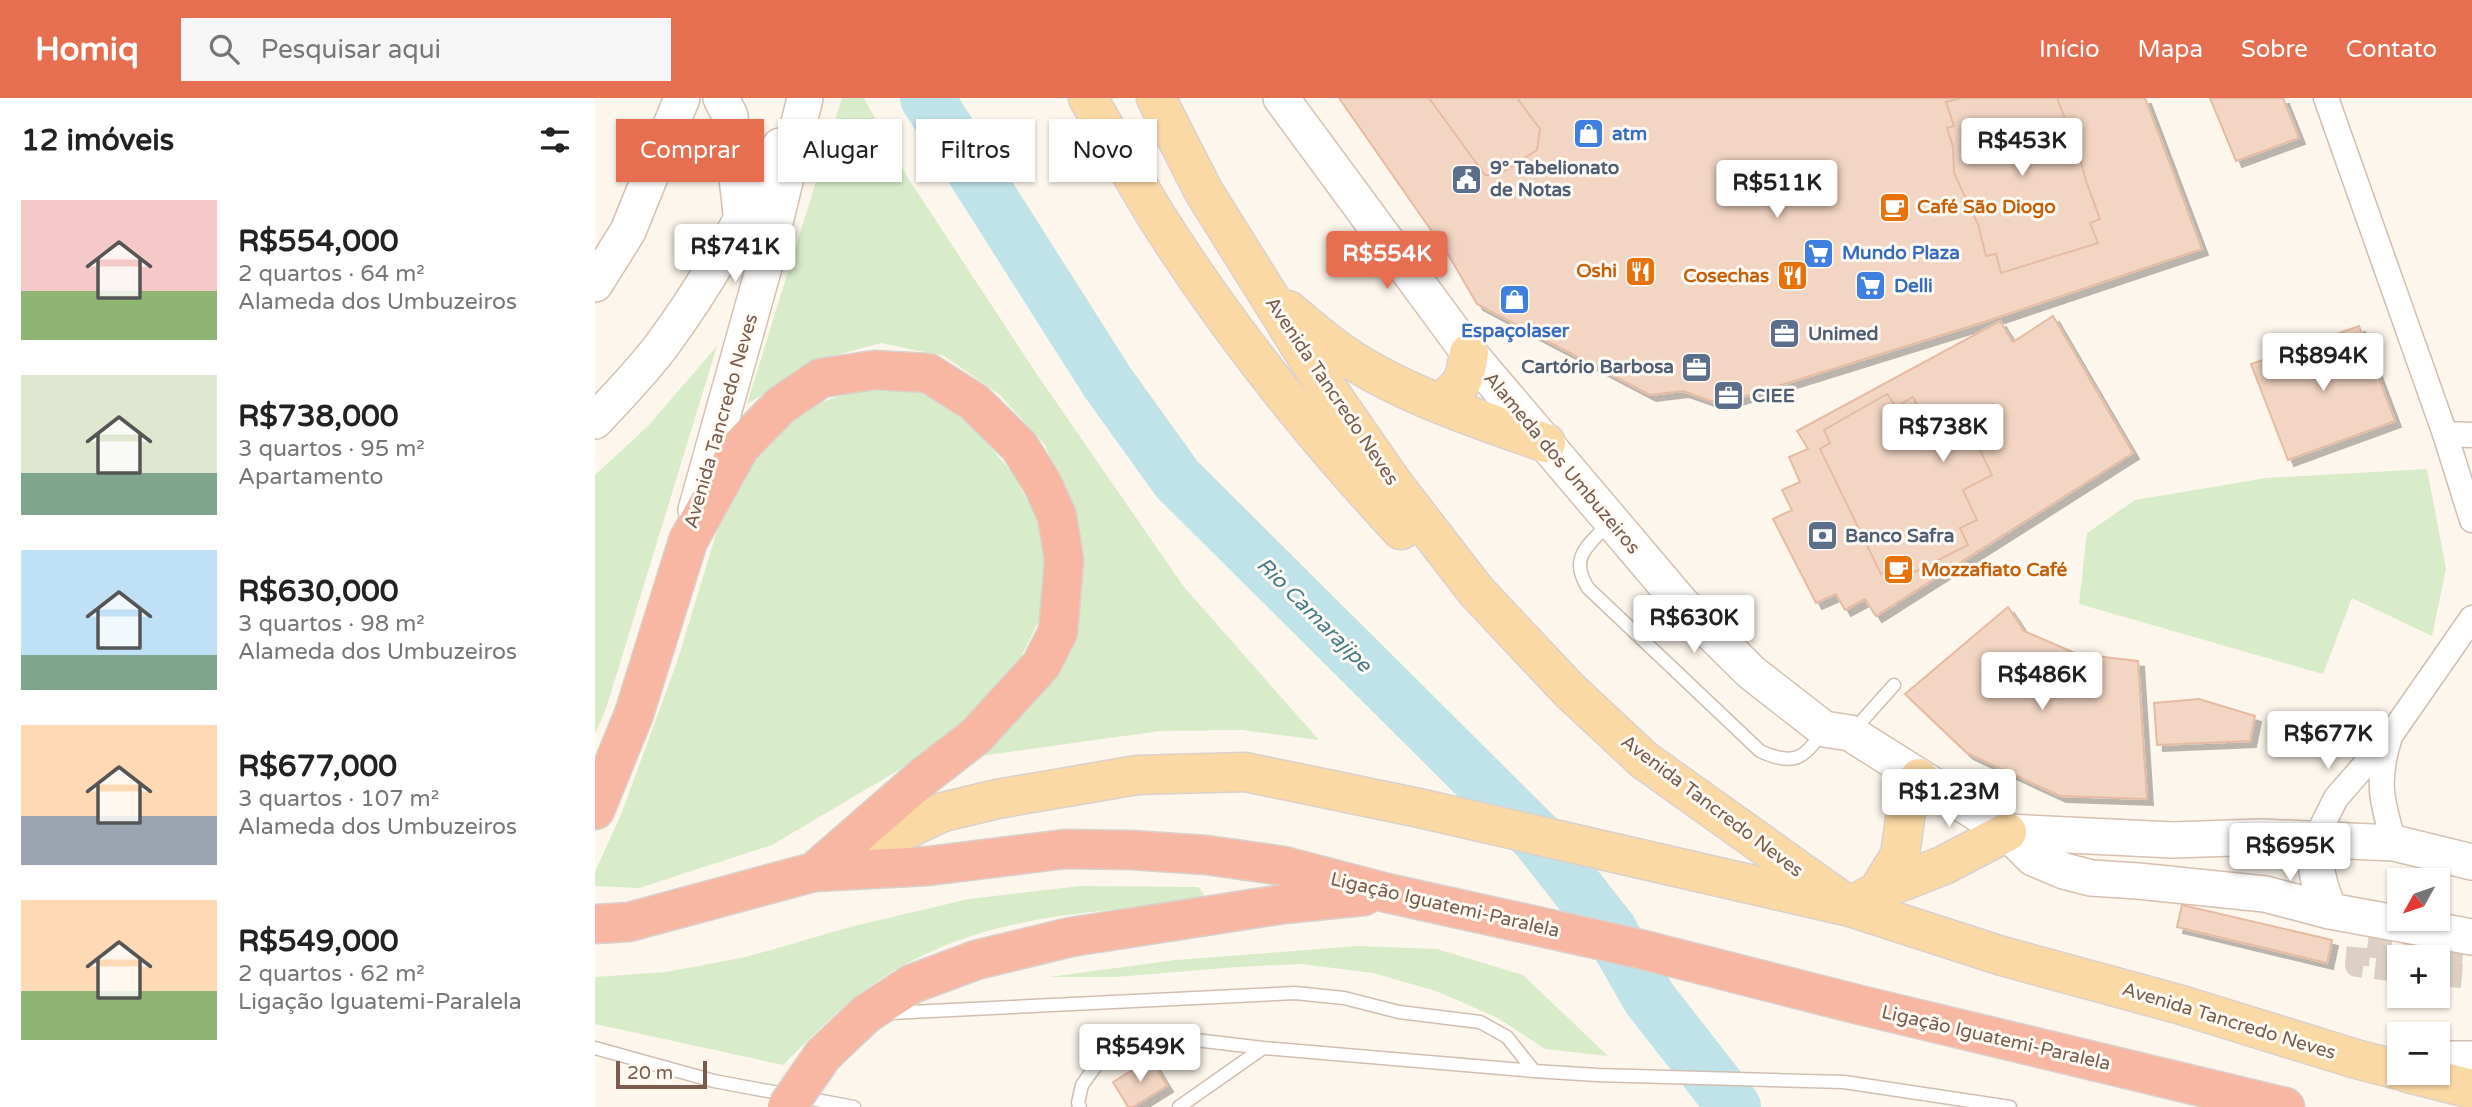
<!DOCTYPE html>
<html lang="pt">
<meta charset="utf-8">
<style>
body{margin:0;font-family:"Varela Round",sans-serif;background:#f6f6f6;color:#222;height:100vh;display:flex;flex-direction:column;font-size:26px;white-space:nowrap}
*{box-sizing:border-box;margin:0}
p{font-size:23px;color:#767676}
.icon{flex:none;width:38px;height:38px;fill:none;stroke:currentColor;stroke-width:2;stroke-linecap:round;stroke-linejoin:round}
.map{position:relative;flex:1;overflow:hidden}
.side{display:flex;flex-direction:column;background:#fff;width:595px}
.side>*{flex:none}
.hud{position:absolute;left:21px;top:21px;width:665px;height:63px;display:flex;gap:14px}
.needle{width:46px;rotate:230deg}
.tools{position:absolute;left:1792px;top:770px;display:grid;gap:14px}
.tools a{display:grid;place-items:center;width:63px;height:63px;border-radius:0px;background:#fff;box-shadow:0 2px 5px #0004;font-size:35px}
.scale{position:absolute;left:21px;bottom:18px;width:91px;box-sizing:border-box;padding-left:7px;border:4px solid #7a5c4d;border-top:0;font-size:19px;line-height:24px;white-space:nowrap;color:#7a5c4d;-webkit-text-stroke:5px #fffaf3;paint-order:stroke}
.price{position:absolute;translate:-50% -60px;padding:0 16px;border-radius:7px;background:#fff;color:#222;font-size:23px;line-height:46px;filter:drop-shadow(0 2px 4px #0008)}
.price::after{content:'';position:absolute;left:50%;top:42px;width:21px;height:16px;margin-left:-10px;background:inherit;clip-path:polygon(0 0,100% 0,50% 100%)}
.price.on{background:#e76f51;color:#fff}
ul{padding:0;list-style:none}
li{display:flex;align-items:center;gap:21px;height:175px;padding:0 21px}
li span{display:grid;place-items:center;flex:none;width:196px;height:140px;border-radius:0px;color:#555}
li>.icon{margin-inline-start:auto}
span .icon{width:84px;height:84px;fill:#fffc;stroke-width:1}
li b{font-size:30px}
h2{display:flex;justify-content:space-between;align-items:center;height:84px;padding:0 21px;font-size:30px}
.pill{padding:0 24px;border-radius:0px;background:#fff;box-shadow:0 2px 5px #0004;font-size:24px;line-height:63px}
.pill.on{background:#e76f51;color:#fff}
header{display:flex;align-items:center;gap:42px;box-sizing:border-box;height:98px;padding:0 35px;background:#e76f51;color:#fff}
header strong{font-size:33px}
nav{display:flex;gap:38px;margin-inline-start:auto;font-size:24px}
.search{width:490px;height:63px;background:#f6f6f6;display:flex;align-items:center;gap:18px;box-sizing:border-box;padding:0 24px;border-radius:0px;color:#767676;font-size:26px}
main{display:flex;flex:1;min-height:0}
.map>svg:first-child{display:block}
.green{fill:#d8ecc9}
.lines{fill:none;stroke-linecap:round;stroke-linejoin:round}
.river{stroke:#bfe3e8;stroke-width:54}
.building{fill:#f3d5c3;stroke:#e6bba3;stroke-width:2;filter:url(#shadow)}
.street-tunnel{stroke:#dcd0c4;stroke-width:24;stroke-dasharray:24 12;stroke-linecap:butt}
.lane-casing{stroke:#d1beb0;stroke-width:15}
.street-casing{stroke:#d1beb0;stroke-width:27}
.secondary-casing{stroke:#d6c0b0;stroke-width:38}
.primary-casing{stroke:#dad1cd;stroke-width:41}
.highway-casing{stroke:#dad1cd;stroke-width:41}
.lane{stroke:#fff;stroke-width:12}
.street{stroke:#fff;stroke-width:24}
.secondary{stroke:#fff;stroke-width:35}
.primary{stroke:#fbd9a5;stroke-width:38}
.highway{stroke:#f7b7a3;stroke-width:38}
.highway-bridge-casing{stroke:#dad1cd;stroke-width:41;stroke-linecap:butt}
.highway-bridge{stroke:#f7b7a3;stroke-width:38}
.labels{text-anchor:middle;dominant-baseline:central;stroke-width:6;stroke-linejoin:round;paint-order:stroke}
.shop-label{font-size:19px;font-weight:bold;fill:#366cbe;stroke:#fffaf3;text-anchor:start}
.service-label{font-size:19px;font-weight:bold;fill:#4e5e75;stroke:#fffaf3;text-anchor:start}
.food-label{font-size:19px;font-weight:bold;fill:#c56008;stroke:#fffaf3;text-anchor:start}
.street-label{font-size:19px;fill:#7a5c4d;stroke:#fffaf3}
.water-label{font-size:21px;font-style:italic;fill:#437c86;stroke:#fffaf3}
</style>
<header>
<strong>Homiq</strong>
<div class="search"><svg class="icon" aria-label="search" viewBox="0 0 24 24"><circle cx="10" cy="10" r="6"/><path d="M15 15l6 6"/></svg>Pesquisar aqui</div>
<nav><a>Início</a><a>Mapa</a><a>Sobre</a><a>Contato</a></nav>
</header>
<main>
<section class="side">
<h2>12 imóveis<svg class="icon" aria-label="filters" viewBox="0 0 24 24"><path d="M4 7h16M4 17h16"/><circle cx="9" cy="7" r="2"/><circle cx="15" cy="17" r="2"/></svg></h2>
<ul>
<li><span style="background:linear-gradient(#f6c9c9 65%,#8fb573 0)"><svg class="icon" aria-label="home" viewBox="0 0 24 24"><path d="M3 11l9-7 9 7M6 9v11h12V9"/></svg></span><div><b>R$554,000</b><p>2 quartos · 64 m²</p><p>Alameda dos Umbuzeiros</p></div></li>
<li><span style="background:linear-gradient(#dfe7d0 70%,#7fa58c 0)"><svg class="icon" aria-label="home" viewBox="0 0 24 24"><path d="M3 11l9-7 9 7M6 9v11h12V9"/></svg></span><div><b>R$738,000</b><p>3 quartos · 95 m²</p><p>Apartamento</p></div></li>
<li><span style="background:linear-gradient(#bfe0f5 75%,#7fa58c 0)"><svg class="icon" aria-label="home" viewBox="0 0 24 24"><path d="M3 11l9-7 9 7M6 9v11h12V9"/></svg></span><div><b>R$630,000</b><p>3 quartos · 98 m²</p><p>Alameda dos Umbuzeiros</p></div></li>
<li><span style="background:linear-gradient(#ffd9b3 65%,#9aa5b1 0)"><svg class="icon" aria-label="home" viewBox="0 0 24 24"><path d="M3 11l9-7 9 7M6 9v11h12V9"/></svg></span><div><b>R$677,000</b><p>3 quartos · 107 m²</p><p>Alameda dos Umbuzeiros</p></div></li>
<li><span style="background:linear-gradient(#ffd9b3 65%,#8fb573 0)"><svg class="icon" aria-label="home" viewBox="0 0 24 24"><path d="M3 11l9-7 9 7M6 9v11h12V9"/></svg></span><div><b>R$549,000</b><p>2 quartos · 62 m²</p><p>Ligação Iguatemi-Paralela</p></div></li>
</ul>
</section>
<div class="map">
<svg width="1877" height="1009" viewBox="0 0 1877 1009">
<defs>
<filter id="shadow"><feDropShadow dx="6" dy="6" stdDeviation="0" flood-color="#0004"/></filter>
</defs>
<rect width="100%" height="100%" fill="#fdf6ec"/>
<path class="green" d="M247,0H269L313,80L441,275L589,489L724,642L647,632L565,633L378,659L456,583L465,384L450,347L404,296L349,258L286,245L223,262L152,306Z
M122,248L11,611L0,636V377L53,328Z
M265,291H319L371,320L418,376L454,443L444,523L416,578L385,615L336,653L177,747L44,790L0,788V774L27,714L82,564L132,400L171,349L213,309Z
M1832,371L1851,471L1837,538L1757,500L1728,576L1484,506L1492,435L1540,402L1671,380Z
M485,788L603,789L609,796L603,805C488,814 384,817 284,882C249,905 218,937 188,967L0,926V879L71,874L151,859L259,828L374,801Z
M764,848L842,851L928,877L1013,958L950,951L903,920L841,893L778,875L706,866L642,869L521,879H454L581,862Z"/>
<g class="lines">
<path class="river" d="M332,0L513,285L582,381L942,739L1015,832L1054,900L1139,1009"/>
</g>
<path class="building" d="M744,0H1550L1607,151L1389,224L1125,306L1088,293L1055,297L882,206L854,158Z
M834,0H922L945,31L942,52L903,77H890Z
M1366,0H1462L1484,58L1492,86L1505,121L1495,125L1503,145L1406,175L1401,156L1391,158L1383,126L1359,75L1358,49L1352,30L1359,28L1351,4Z
M1615,0H1688L1704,40L1641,63Z
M1458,218L1538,355L1281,518L1270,501L1250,512L1241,496L1221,505L1178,421L1197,412L1187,392L1205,384L1194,359L1213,351L1202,333L1405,223L1418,244Z
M1764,228L1800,323L1693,362L1656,266Z
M1292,296L1301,309L1318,299L1334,331L1366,313L1397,377L1368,392L1382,422L1365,430L1373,447L1302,483L1295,471L1286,476L1225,351L1235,345L1229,332Z
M1413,509L1429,533L1482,556L1543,563L1552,701L1465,698L1372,655L1310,596Z
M1604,601L1660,618L1655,643L1562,647L1559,605Z
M1587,807L1737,842L1732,865L1582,829Z
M556,961L572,988L538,1009H533L518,984Z"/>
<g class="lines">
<path class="street-tunnel" d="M1804,872L1762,867L1764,846L1877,860
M1843,876L1877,879"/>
<defs>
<path id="lane" d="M1015,424C994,447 973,459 993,490L1165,653C1197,668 1210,662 1228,632
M1258,633L1299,587
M295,915L700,895L749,900L804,914L885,924L912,939L939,973
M0,950L119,983L259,1009
M485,1009L483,1005L487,987L508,958L529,943L575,939L668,950L939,973L1002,977L1249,984L1415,1009
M584,1009L668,950"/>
<path id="street" d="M1731,0L1850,336L1877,422
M1850,336L1877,337
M1794,642C1781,684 1787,704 1799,745
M1720,742L1741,700L1795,638L1877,520"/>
<path id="secondary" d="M126,0L135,18L147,124
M686,0L874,255L1086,505L1157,575L1229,631L1255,635L1412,734L1438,760L1469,773L1496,780L1543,783L1670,796L1735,813L1877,839
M0,186L33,133L87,0
M0,323C23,298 47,274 67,247C113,185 150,117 185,48
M101,412L171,162L210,0
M1412,734L1578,742L1666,739L1799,745L1877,764
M1720,742C1720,771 1723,787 1735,813
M1843,961H1877"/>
<path id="primary" d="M493,0C515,39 537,78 560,116C631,229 715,334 806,432
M561,0L609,94L727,283L797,384L881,493L974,592L1049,662L1255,809L1407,858L1583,906L1761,961L1804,972
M693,212C711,227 729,243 748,256C804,295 886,322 951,345
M845,304C868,288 870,282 874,255
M233,768L348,714L402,701L542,677L650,674L824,710L1255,809L1283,793L1349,767L1412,734
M1283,793L1305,757L1311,714L1324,680
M1813,975L1877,991"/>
<path id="highway" d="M0,712L39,616L93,443L145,349L185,308L226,280L280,272L333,275L379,304L424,348L447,385L462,418L469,462L463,534L446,567L381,638L328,679L219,774
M0,826L34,824L219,774L333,768L470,751L536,752L611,757L689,768L792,795L1045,851L1265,907L1690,1009
M271,916L317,886L381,862L476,839L689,806L769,798"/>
</defs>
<use href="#lane" class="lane-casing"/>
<use href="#street" class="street-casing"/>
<use href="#secondary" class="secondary-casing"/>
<use href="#primary" class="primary-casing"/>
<use href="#highway" class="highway-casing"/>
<use href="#lane" class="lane"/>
<use href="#street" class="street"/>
<use href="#secondary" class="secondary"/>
<use href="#primary" class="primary"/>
<use href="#highway" class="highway"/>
<defs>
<path id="highway-bridge" d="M192,1009L228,957L271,916"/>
</defs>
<use href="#highway-bridge" class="highway-bridge-casing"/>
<use href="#highway-bridge" class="highway-bridge"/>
</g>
<defs>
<symbol id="shop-square" viewBox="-11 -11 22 22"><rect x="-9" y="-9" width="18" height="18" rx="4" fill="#3f7fe0" stroke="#fffaf3"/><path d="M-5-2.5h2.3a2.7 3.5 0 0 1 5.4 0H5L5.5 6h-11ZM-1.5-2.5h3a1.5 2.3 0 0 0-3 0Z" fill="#fff"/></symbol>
<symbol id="civic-square" viewBox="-11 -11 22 22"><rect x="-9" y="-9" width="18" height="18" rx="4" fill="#5c6f8a" stroke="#fffaf3"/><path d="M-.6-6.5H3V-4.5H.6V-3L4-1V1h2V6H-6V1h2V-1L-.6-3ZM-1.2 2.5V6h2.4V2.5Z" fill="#fff"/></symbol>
<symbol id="cafe-square" viewBox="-11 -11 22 22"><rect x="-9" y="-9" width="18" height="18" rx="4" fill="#e8710a" stroke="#fffaf3"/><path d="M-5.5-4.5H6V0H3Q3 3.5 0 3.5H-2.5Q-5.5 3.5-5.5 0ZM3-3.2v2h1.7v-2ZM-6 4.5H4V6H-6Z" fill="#fff"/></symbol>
<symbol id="supermarket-square" viewBox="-11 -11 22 22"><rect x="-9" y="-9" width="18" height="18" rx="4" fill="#3f7fe0" stroke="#fffaf3"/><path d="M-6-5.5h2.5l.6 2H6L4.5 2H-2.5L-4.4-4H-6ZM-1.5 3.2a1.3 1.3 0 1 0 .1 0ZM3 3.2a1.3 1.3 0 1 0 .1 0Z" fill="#fff"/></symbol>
<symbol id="restaurant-square" viewBox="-11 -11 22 22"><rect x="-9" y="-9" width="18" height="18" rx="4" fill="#e8710a" stroke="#fffaf3"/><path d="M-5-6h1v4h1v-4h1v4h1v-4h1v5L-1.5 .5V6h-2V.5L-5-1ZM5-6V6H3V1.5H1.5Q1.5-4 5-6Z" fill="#fff"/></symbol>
<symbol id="office-square" viewBox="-11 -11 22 22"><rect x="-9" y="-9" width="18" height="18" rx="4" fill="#5c6f8a" stroke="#fffaf3"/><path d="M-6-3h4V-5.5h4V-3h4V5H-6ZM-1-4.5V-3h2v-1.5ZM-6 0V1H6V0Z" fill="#fff"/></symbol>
<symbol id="bank-square" viewBox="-11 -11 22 22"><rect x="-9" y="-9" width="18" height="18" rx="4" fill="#5c6f8a" stroke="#fffaf3"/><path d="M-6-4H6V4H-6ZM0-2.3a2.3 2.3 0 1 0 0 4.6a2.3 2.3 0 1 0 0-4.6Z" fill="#fff"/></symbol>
</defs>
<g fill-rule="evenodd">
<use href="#shop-square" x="976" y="18" width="35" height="35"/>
<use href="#civic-square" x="854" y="64" width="35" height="35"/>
<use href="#cafe-square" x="1282" y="92" width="35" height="35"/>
<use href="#supermarket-square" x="1206" y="138" width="35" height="35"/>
<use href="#restaurant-square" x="1028" y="156" width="35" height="35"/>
<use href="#restaurant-square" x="1180" y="160" width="35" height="35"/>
<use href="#supermarket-square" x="1258" y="170" width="35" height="35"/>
<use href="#shop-square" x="902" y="184" width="35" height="35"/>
<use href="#office-square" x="1172" y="218" width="35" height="35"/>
<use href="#office-square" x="1084" y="252" width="35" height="35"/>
<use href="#office-square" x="1116" y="280" width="35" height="35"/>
<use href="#bank-square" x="1210" y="420" width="35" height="35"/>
<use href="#cafe-square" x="1286" y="454" width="35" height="35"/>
</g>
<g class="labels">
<g class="shop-label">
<text x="1017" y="36">atm</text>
<text x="1247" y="155">Mundo Plaza</text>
<text x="1299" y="188">Delli</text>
<text x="920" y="233" text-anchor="middle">Espaçolaser</text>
</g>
<g class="service-label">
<text x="895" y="70">9° Tabelionato<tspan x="895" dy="22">de Notas</tspan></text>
<text x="1213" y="236">Unimed</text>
<text x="1079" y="269" text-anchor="end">Cartório Barbosa</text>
<text x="1157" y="298">CIEE</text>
<text x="1250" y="438">Banco Safra</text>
</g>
<g class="food-label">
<text x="1322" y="109">Café São Diogo</text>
<text x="1022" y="173" text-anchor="end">Oshi</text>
<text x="1174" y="178" text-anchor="end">Cosechas</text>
<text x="1326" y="472">Mozzafiato Café</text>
</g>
<g class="street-label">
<text transform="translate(737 293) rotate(56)">Avenida Tancredo Neves</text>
<text transform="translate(126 323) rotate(-74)">Avenida Tancredo Neves</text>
<text transform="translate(967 365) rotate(50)">Alameda dos Umbuzeiros</text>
<text transform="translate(1117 708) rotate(37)">Avenida Tancredo Neves</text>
<text transform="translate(850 807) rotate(13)">Ligação Iguatemi-Paralela</text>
<text transform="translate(1634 923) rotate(17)">Avenida Tancredo Neves</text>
<text transform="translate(1401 940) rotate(13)">Ligação Iguatemi-Paralela</text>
</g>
<g class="water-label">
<text transform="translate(719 517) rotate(45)">Rio Camarajipe</text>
</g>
</g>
</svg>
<div class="tools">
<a><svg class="needle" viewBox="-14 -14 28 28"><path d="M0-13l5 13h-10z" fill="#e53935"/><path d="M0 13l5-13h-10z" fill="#767676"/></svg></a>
<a>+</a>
<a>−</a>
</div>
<div class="scale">20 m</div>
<b class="price" style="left:1427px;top:80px">R$453K</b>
<b class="price" style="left:1182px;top:122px">R$511K</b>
<b class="price" style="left:140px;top:186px">R$741K</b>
<b class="price on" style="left:792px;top:193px">R$554K</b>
<b class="price" style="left:1728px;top:295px">R$894K</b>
<b class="price" style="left:1348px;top:366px">R$738K</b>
<b class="price" style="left:1099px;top:557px">R$630K</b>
<b class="price" style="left:1447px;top:614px">R$486K</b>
<b class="price" style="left:1733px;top:673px">R$677K</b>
<b class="price" style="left:1354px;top:731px">R$1.23M</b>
<b class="price" style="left:1695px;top:785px">R$695K</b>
<b class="price" style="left:545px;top:986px">R$549K</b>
<div class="hud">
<a class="pill on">Comprar</a>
<a class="pill">Alugar</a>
<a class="pill">Filtros</a>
<a class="pill">Novo</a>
</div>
</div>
</main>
